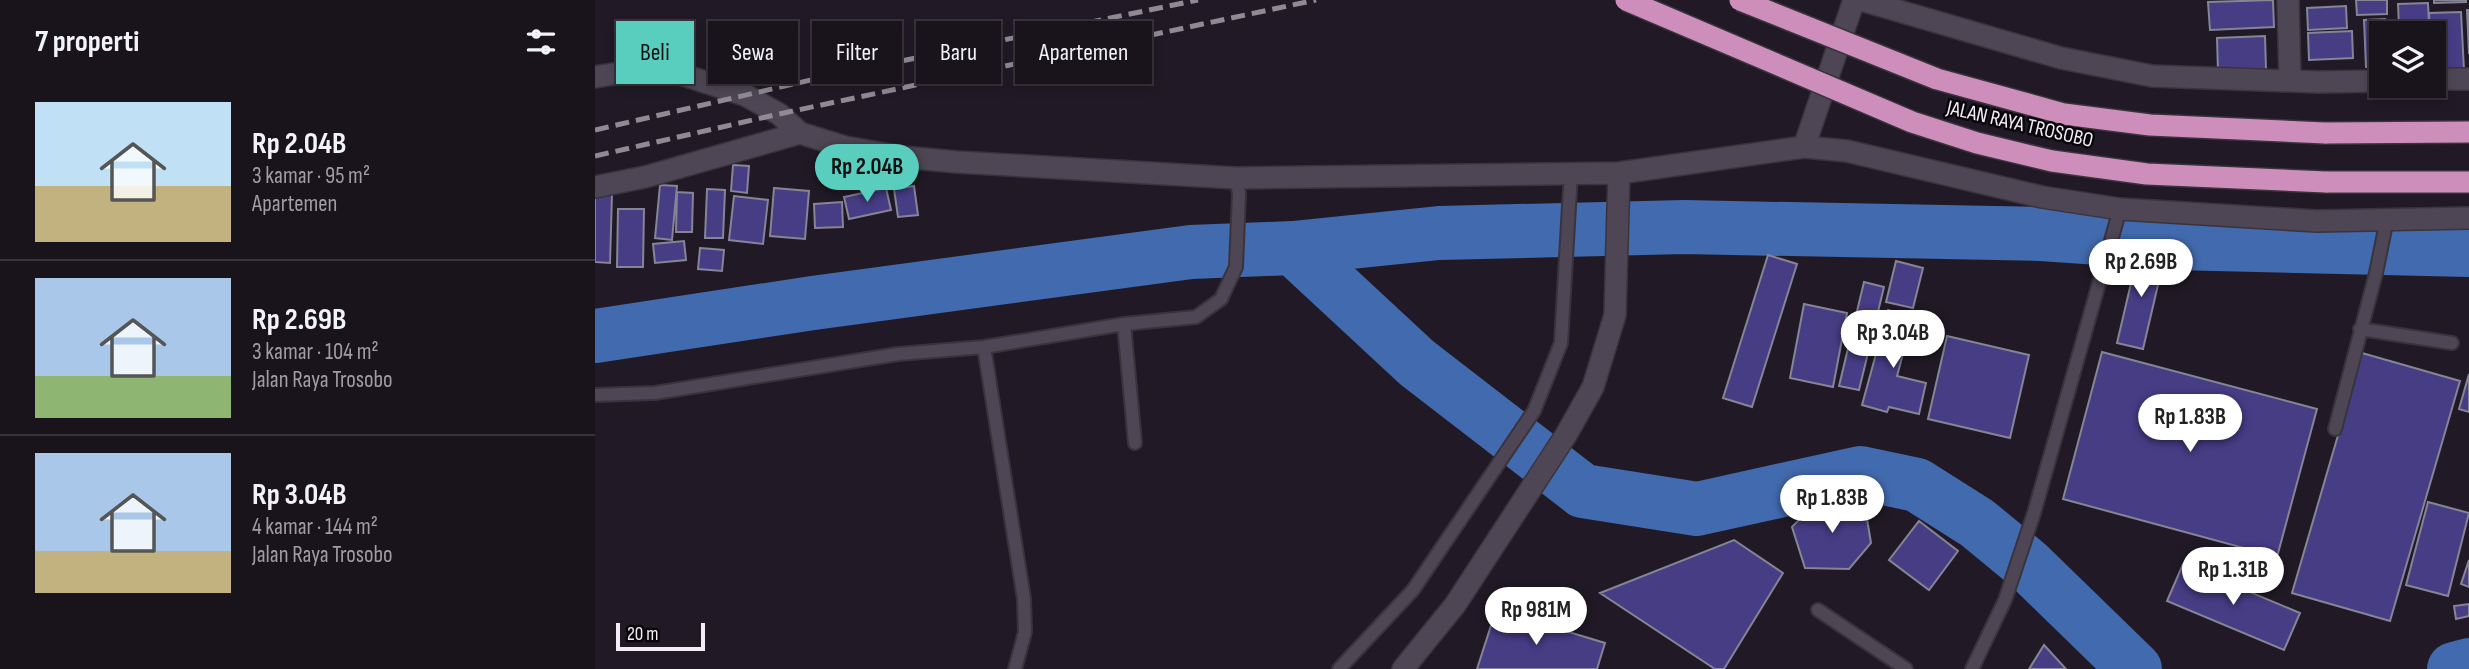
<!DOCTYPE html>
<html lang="id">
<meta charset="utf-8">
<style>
body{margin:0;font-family:"Sofia Sans Condensed",sans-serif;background:#262129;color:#f1f3f6;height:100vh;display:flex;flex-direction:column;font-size:26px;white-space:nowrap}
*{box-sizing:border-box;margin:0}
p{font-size:23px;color:#9f9ea3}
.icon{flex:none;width:38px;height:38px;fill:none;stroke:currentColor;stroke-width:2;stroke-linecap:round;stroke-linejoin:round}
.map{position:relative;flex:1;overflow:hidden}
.side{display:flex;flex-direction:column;background:#19141c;width:595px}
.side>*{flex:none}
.banner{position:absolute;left:21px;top:21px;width:665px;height:63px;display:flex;gap:14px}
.fabs{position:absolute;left:1774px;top:21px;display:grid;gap:14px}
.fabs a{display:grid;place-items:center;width:77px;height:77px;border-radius:0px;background:#19141c;box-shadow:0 4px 10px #0003,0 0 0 2px #37333b;font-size:35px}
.scale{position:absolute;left:21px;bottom:18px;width:89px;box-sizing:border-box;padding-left:7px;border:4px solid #f3eef6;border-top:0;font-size:19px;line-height:24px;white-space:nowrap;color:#f3eef6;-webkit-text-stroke:5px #09060b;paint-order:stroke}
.price{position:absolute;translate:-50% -60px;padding:0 16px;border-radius:24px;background:#fff;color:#222;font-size:23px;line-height:46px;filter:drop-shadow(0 2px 4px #0008)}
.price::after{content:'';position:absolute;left:50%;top:42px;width:21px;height:16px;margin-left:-10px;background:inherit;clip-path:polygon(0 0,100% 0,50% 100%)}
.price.on{background:#59cebe;color:#111}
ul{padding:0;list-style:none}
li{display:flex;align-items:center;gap:21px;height:175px;padding:0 35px}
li+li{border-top:2px solid #37333b}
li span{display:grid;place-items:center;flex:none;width:196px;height:140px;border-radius:0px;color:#555}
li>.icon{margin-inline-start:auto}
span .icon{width:84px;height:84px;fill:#fffc;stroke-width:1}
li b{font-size:30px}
h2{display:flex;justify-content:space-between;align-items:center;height:84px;padding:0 35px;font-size:30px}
.chip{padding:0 24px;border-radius:0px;background:#19141c;box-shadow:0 4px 10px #0003,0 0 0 2px #37333b;font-size:24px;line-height:63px}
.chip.on{background:#59cebe;color:#111}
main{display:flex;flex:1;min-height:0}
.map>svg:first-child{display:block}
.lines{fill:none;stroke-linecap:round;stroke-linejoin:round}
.river{stroke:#426aae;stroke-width:54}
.building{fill:#463d85;stroke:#858596;stroke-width:2}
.lane-casing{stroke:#39343c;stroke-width:16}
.street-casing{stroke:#39343c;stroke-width:24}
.highway-casing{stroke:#39343c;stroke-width:24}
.lane{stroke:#4e4654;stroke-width:12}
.street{stroke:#4e4654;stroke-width:21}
.highway{stroke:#cd8ebc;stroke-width:21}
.rail{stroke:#908a94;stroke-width:5;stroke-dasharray:14 7;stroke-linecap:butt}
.highway-bridge-casing{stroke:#39343c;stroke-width:24;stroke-linecap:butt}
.highway-bridge{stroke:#cd8ebc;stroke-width:21}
.labels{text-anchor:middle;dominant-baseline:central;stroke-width:5;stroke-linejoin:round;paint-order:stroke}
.street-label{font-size:21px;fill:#f3eef6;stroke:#09060b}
</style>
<main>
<section class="side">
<h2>7 properti<svg class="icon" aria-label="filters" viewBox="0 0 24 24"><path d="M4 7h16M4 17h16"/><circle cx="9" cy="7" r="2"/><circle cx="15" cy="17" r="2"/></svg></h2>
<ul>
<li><span style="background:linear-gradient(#bfe0f5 60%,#c2b280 0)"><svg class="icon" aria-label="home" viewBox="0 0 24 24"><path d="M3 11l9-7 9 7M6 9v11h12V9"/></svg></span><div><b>Rp 2.04B</b><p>3 kamar · 95 m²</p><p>Apartemen</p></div></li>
<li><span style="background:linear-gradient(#a9c7e8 70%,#8fb573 0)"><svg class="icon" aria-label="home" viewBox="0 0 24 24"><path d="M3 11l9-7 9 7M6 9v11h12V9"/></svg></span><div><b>Rp 2.69B</b><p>3 kamar · 104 m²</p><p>Jalan Raya Trosobo</p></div></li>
<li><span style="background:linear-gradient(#a9c7e8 70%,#c2b280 0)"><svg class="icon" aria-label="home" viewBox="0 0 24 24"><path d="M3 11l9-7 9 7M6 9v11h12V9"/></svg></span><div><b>Rp 3.04B</b><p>4 kamar · 144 m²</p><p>Jalan Raya Trosobo</p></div></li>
</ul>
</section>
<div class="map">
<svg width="1874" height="669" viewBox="0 0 1874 669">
<rect width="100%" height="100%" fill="#211a26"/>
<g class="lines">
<path class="river" d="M698,248L844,233L1089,227L1446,234L1579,243L1874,250
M0,336L218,303L596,252L698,248L822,363L988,491L1102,509L1265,473L1322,485L1382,523L1433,565L1540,669
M1859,669L1874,665"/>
</g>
<path class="building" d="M1678,0L1679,27L1615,30L1613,2Z
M1761,0H1792V14L1762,15Z
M1839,0H1871V2L1839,3Z
M1833,3L1834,26L1804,27L1803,4Z
M1751,6L1752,28L1713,30L1712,8Z
M1872,10H1874V54Z
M1866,12L1869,70L1839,72V33H1835L1834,13Z
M1790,19L1791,33H1787V66L1771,67L1769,20Z
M1824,29V33H1801V30Z
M1757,31L1758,58L1714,60L1713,33Z
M1670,36L1671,70L1623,72L1622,38Z
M138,165L154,166L152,193L136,191Z
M65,185L82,186L77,240L60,238Z
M319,186L323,215L303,217L299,189Z
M179,188L214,191L210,239L175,236Z
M291,188L296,210L254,219L249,197Z
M112,189L130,190L128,238H110Z
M82,192L98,193L97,232H81Z
M0,194H17L15,263L0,262Z
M139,196L173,200L168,244L134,240Z
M247,202L248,227L220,228L219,204Z
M23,209H49L48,267H22Z
M89,241L91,260L60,263L58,244Z
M105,248L129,250L127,271L103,269Z
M1544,249L1570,255L1548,349L1522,343Z
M1173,255L1202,264L1157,407L1128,398Z
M1301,261L1328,268L1318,308L1291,302Z
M1269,282L1289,287L1264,390L1244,386Z
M1209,304L1252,313L1238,387L1195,378Z
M1293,310L1318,317L1302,376L1331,383L1324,414L1294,407L1292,412L1267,405Z
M1352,336L1434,355L1415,438L1333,419Z
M1507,352L1722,409L1682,557L1468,499Z
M1767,353L1865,381L1795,621L1697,593Z
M1874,374V412L1864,409Z
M1225,498L1270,507L1276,543L1254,569L1210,568L1197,527Z
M1833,502L1874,513L1853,596L1811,585Z
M1324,521L1363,551L1334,590L1294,560Z
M1139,540L1188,573L1129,669H1120L1005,593Z
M1874,560V587L1866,584Z
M1588,564L1705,613L1689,650L1572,601Z
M1874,604V616L1861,619L1859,606Z
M901,610L1010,643L1002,669H882Z
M1449,645L1471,669H1434Z"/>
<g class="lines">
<defs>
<path id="lane" d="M529,324L540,443
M1765,329L1857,343
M389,347L429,599L430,632L420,669
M0,395L60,393L303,354L389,347L529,324L601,317L626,299L641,267L644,194L641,178
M1740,429L1781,273L1792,219
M1223,610L1311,669
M744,669L818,590L939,411L966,343L976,172
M1377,669L1410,600L1439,513L1525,209"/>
<path id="street" d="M1266,0L1466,58L1557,76L1724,82L1787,81
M1693,0L1695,81
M0,77L37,71L79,72L150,95L184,114L205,133L250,147L308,157L362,162L641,178L1024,173L1209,147L1252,151L1447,197L1525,209L1722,221L1874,218
M1839,79H1874
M1209,147L1259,0
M0,187L50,177L205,133
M808,669L860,605L971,435L998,387L1020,315L1024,173"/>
<path id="highway" d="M1730,133L1874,132
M1731,182H1874"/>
</defs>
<use href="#lane" class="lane-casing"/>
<use href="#street" class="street-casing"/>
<use href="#highway" class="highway-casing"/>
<use href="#lane" class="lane"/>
<use href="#street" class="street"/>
<use href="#highway" class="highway"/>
<path class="rail" d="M0,130L233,76L603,0
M0,156L184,114L721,0"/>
<defs>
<path id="highway-bridge" d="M1031,0L1317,122L1382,143L1457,161L1552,174L1731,182
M1145,0L1342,79L1469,114L1555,125L1730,133"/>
</defs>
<use href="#highway-bridge" class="highway-bridge-casing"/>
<use href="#highway-bridge" class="highway-bridge"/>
</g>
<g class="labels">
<g class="street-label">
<text transform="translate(1425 124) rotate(13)">JALAN RAYA TROSOBO</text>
</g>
</g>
</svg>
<div class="fabs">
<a><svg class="icon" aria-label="layers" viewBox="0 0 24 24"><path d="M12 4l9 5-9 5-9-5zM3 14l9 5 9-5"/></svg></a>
</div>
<div class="scale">20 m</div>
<b class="price on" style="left:272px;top:204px">Rp 2.04B</b>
<b class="price" style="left:1546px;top:299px">Rp 2.69B</b>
<b class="price" style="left:1298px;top:370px">Rp 3.04B</b>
<b class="price" style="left:1595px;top:454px">Rp 1.83B</b>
<b class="price" style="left:1237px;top:535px">Rp 1.83B</b>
<b class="price" style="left:1638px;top:607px">Rp 1.31B</b>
<b class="price" style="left:941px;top:647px">Rp 981M</b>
<div class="banner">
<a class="chip on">Beli</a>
<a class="chip">Sewa</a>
<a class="chip">Filter</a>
<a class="chip">Baru</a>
<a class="chip">Apartemen</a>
</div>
</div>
</main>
